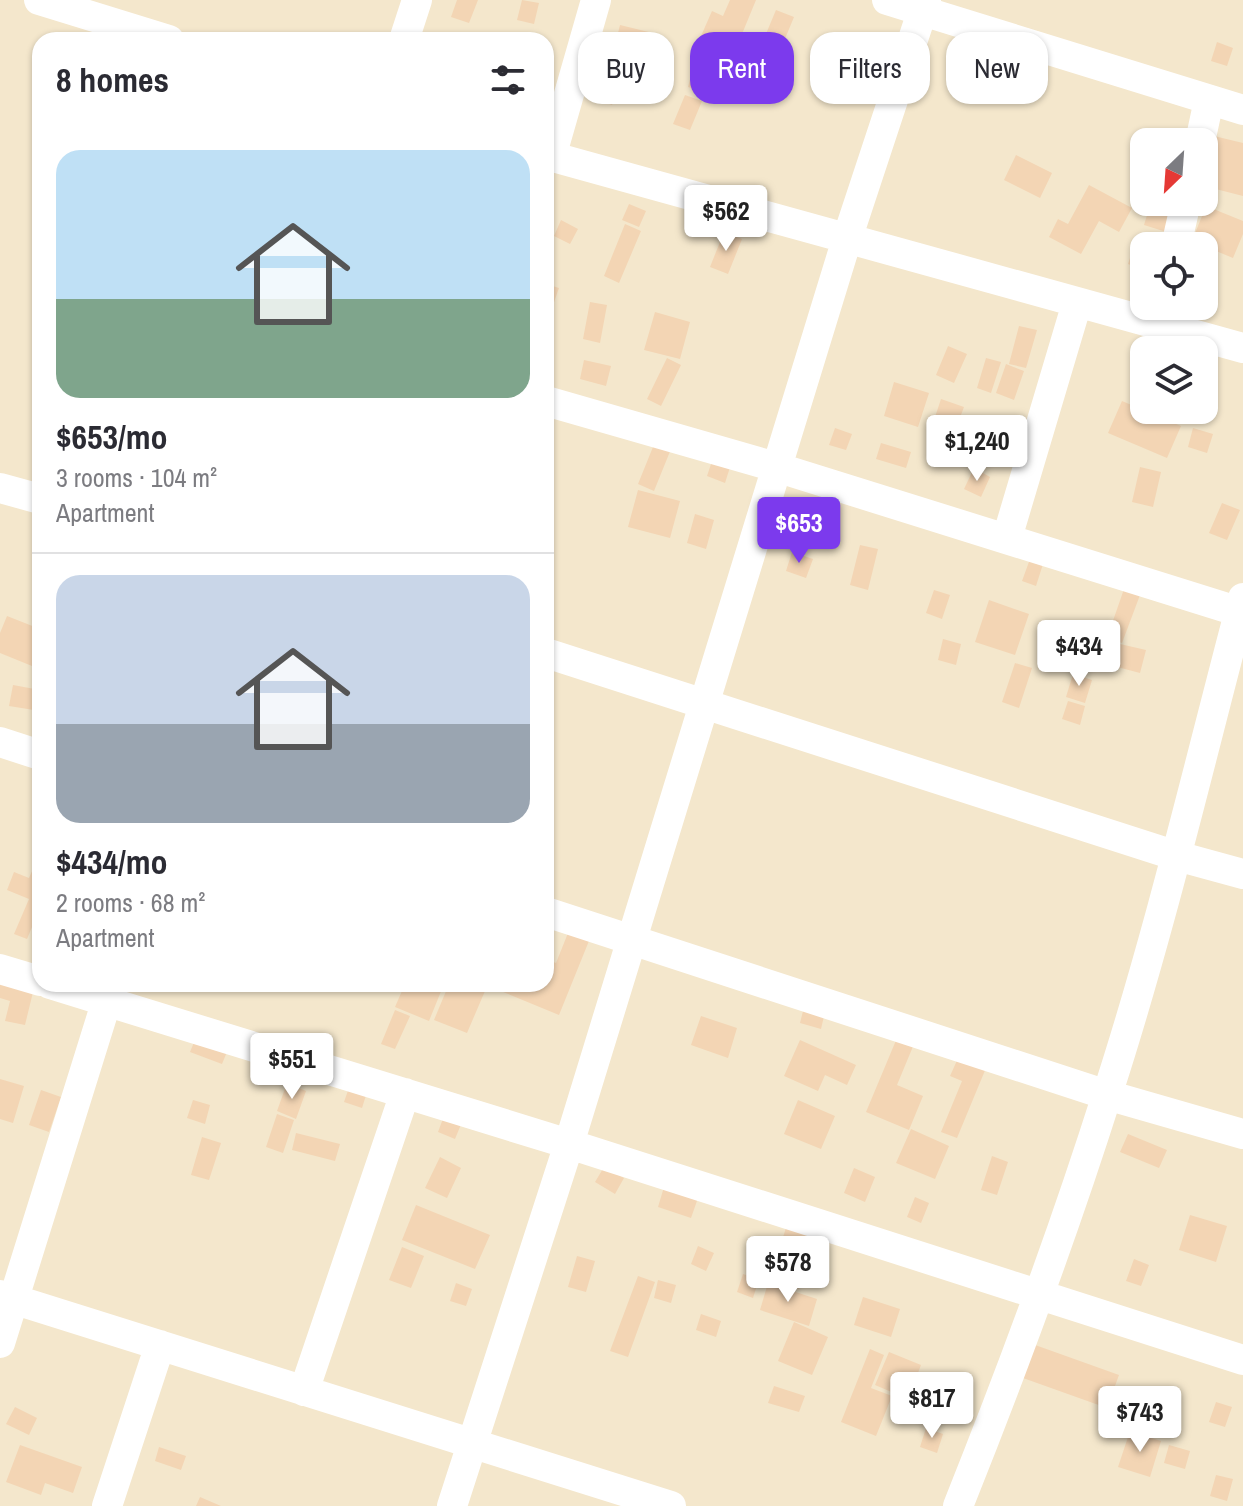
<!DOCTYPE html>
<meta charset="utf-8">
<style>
body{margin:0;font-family:"Archivo Narrow",sans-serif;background:#f2f2f3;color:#2b2b33;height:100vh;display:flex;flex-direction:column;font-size:30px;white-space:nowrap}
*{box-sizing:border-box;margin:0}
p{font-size:26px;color:#7c7c81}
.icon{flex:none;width:44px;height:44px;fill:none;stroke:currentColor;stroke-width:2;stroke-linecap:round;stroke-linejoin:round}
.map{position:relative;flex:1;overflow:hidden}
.drawer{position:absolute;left:32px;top:32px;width:522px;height:960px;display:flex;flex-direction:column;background:#fff;border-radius:24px;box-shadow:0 2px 6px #0004}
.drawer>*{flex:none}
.banner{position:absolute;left:578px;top:32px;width:544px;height:72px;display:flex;gap:16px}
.needle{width:52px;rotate:205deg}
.controls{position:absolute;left:1130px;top:128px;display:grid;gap:16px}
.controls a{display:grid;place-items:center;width:88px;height:88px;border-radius:16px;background:#fff;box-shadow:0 2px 6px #0004;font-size:40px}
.price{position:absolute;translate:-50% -68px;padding:0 18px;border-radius:8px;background:#fff;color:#222;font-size:26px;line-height:52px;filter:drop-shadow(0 2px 4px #0008)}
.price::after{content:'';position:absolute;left:50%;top:48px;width:24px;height:18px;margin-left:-12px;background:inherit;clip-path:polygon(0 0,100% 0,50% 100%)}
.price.active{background:#7c3aed;color:#fff}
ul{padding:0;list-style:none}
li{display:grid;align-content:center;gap:16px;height:424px;padding:0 24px}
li+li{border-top:2px solid #e1e1e2}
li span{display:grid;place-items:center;height:248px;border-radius:24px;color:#555}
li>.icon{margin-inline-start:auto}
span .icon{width:144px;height:144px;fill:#fffc;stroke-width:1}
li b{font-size:34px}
h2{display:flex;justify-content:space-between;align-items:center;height:96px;padding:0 24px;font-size:34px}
.chip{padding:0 28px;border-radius:24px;background:#fff;box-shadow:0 2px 6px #0004;font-size:28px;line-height:72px}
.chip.active{background:#7c3aed;color:#fff}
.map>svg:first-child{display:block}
.residential{fill:#f4e7cc;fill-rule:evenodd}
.building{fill:#f3d5b4}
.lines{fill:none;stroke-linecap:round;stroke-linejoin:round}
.street{stroke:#fff;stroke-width:30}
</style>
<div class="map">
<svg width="1243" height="1506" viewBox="0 0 1243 1506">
<rect width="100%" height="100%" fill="#fdf5dd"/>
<path class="residential" d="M0,0H1243V1506H0ZM40,40H546V984H40ZM1144,142H1204V202H1144ZM1144,246H1204V306H1144ZM1144,350H1204V410H1144Z"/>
<path class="building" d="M457,0H478L469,23L451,17Z
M522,0L539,3L534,24L517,20Z
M730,0H756L735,51L701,36L712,11L723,16Z
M776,10L794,17L775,63L742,49L747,35L763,41Z
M620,25L661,35L651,71L611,61Z
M1217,42L1233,48L1227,66L1211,61Z
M698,48L754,65L743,103L688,87Z
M608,67L623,72L612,105L598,100Z
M685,95L702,101L690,130L673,124Z
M1214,136L1243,143V196L1204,186V155L1209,157Z
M1016,155L1052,173L1040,198L1004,180Z
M1089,185L1132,208L1119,232L1099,221L1081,254L1049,237L1058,219L1068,224Z
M1151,202H1186L1176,235L1144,225Z
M629,204L646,211L639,227L622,220Z
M1206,206L1243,221V234L1233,258L1192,241Z
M561,220L578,229L570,244L554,236Z
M625,224L641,231L619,283L604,276Z
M724,232L742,239L728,274L710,267Z
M1135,243L1144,246V270L1128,264Z
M546,284L559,288L553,305L546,303Z
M590,302L607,305L600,343L583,339Z
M546,306L554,307L550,327L546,326Z
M655,312L690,322L680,359L644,350Z
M1019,326L1037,330L1026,368L1009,364Z
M948,346L967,354L954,383L936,375Z
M667,358L681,365L661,406L647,399Z
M986,358L1001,362L991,393L977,388Z
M584,360L611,366L606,386L580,379Z
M1006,364L1024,371L1014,400L996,393Z
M894,382L929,393L918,427L884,416Z
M941,399L964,407L953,436L931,429Z
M1122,401L1181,426L1167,458L1108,433Z
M835,428L852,434L846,450L829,445Z
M1193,428L1213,434L1207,453L1188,447Z
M655,442L671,449L654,491L638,484Z
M881,443L911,452L906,468L876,459Z
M713,458L731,464L725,483L707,476Z
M1140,467L1161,472L1153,507L1132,502Z
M974,468L990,477L981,497L964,489Z
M638,490L680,501L670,538L628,527Z
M1222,503L1240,510L1227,540L1209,533Z
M695,514L714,520L706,549L687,543Z
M860,545L878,549L868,590L850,585Z
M792,552L813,559L806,578L786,571Z
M1030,559L1043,564L1036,586L1022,581Z
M1124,589L1140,595L1122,643L1107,638Z
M934,590L950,595L942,619L926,613Z
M989,600L1029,614L1015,655L975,642Z
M7,616L40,629V645L32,666L0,653V633Z
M943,639L961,644L956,665L938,660Z
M1107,641L1146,650L1140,673L1102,663Z
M1015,663L1032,668L1019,708L1002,702Z
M1073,674L1092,680L1085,703L1066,697Z
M13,685L40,690V711L9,706Z
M1068,701L1085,706L1080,725L1062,719Z
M37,860L40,862V908L27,939L14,934L29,899L7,890L14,872L29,878Z
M572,923L593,931L559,1015L484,984H546V959L556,963Z
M0,980L34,988L25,1025L5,1021L10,1001L0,998Z
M405,984H444L429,1021L395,1007Z
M449,984H467L485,991L467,1033L434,1020Z
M804,1007L825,1012L821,1029L800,1023Z
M395,1010L410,1016L395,1049L381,1044Z
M701,1016L737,1028L728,1058L691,1045Z
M197,1035L229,1047L222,1064L190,1052Z
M897,1038L914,1044L897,1085L923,1096L909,1130L866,1112Z
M800,1040L856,1065L847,1085L825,1075L818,1091L784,1076Z
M959,1056L986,1068L957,1138L941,1132L962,1081L950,1076Z
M281,1063L305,1074L300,1086L275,1076Z
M0,1079L24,1086L13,1123L0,1119Z
M351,1082L368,1089L362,1108L344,1102Z
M287,1083L306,1091L296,1119L277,1111Z
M41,1090L61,1097L49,1132L29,1125Z
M193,1100L210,1105L205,1124L187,1118Z
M798,1100L835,1116L821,1149L784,1134Z
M277,1114L294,1120L283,1153L266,1147Z
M444,1116L462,1122L455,1139L438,1132Z
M911,1129L949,1146L935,1179L896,1163Z
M296,1133L340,1144L335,1161L292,1150Z
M1128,1134L1167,1150L1159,1168L1120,1152Z
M202,1137L221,1143L209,1180L191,1175Z
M992,1156L1008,1162L997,1195L981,1190Z
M440,1157L461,1168L447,1198L425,1188Z
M604,1167L624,1178L615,1194L595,1182Z
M854,1168L875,1177L865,1202L844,1193Z
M664,1187L698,1198L691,1218L658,1207Z
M915,1197L929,1203L921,1223L907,1217Z
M416,1205L490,1235L475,1269L402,1240Z
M1190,1215L1227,1226L1216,1262L1179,1250Z
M786,1228L814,1236L809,1252L781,1243Z
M698,1246L714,1253L706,1271L691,1264Z
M402,1247L424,1256L411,1288L389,1280Z
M790,1254L810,1262L799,1289L779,1281Z
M577,1256L595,1261L586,1292L568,1287Z
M1134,1259L1149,1265L1141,1286L1126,1281Z
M743,1274L759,1279L753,1298L737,1292Z
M638,1276L655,1282L628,1357L610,1351Z
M658,1280L676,1285L671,1303L654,1298Z
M456,1283L472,1289L466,1306L450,1301Z
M768,1283L817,1299L809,1326L760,1310Z
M863,1297L900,1309L891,1337L854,1325Z
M701,1314L721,1321L716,1337L696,1330Z
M794,1322L828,1337L812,1375L778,1361Z
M1024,1341L1119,1375L1107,1408L1012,1374Z
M870,1349L884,1355L871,1388L892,1396L876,1436L841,1422Z
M889,1352L921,1365L908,1399L875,1385Z
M774,1386L805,1396L799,1412L768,1403Z
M1216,1402L1232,1407L1225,1427L1209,1422Z
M15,1407L37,1418L29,1435L6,1424Z
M926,1428L943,1434L937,1453L920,1447Z
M1130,1431L1161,1441L1150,1477L1118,1467Z
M20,1445L82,1467L73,1493L45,1483L41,1495L6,1482Z
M1169,1445L1190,1451L1185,1469L1164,1463Z
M159,1447L186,1456L181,1470L155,1461Z
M1216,1475L1233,1479L1227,1501L1210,1496Z
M200,1497L221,1506H196Z"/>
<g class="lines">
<path class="street" d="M39,0L169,40
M887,0L1243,110
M404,40L417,0
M1200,142L1209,100
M546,155L1243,348
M551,157L596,0
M1176,246L1186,202
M546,401L779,468L1243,613
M0,488L40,499
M1007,538L1077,303
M546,653L1177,856L1243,874
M0,742L40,755
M546,912L1107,1095L1243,1134
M0,969L40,981
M50,984L569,1144L1243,1360
M0,1295L671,1506
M0,1343L112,984
M304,1391L405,1093
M107,1506L160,1345
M452,1506L569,1144L847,239L926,0
M958,1506C1012,1371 1063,1234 1107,1095C1160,932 1199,764 1243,598"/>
</g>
</svg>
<div class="controls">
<a><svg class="needle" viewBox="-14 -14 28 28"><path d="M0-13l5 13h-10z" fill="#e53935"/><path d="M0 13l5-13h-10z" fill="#7c7c81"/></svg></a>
<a><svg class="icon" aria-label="locate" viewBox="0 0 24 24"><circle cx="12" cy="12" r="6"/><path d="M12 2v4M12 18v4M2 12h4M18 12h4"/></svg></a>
<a><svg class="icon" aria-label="layers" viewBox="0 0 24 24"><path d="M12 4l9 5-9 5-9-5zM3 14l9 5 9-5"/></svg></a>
</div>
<b class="price" style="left:726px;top:253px">$562</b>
<b class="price" style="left:977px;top:483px">$1,240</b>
<b class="price active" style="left:799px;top:565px">$653</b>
<b class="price" style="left:1079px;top:688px">$434</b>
<b class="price" style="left:292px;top:1101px">$551</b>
<b class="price" style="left:788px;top:1304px">$578</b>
<b class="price" style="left:932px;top:1440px">$817</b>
<b class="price" style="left:1140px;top:1454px">$743</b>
<div class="banner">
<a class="chip">Buy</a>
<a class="chip active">Rent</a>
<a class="chip">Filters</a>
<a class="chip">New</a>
</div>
<section class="drawer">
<h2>8 homes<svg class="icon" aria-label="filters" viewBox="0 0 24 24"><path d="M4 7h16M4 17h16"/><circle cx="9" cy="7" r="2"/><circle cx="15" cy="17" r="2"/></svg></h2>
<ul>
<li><span style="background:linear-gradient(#bfe0f5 60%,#7fa58c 0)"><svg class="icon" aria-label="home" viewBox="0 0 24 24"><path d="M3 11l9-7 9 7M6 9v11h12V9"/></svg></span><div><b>$653/mo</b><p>3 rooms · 104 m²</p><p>Apartment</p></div></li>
<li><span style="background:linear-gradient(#c9d6e8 60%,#9aa5b1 0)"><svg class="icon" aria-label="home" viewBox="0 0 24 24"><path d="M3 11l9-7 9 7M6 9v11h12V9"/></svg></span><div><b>$434/mo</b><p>2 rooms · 68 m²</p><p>Apartment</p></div></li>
</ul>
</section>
</div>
